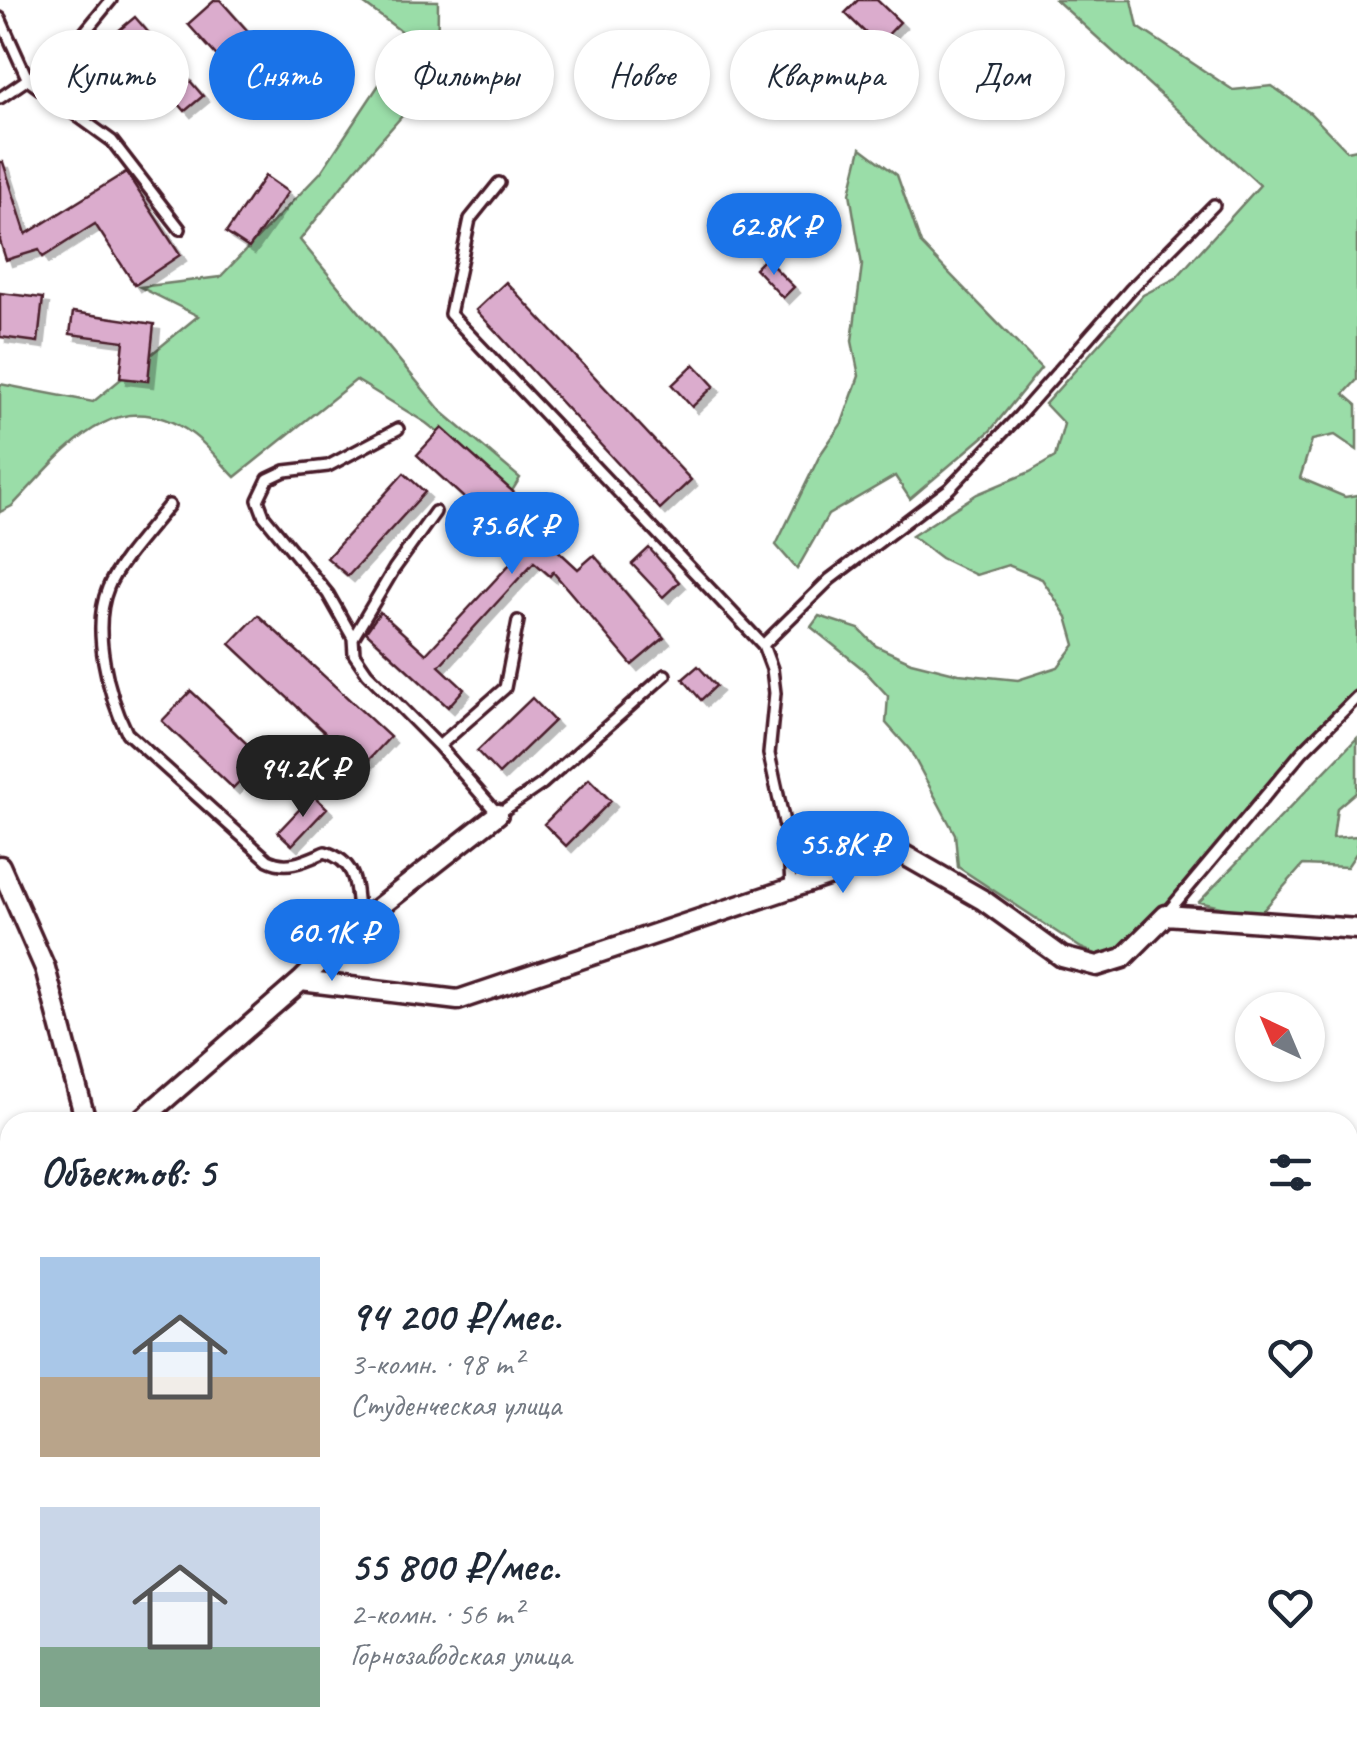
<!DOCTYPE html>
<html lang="ru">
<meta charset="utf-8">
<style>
body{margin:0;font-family:Caveat,sans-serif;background:#f2f2f3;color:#1f2937;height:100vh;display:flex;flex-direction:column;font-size:38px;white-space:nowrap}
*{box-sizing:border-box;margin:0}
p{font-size:32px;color:#747a83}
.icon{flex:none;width:55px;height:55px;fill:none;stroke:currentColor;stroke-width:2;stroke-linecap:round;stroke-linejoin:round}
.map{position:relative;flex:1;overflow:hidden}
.side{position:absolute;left:0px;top:1112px;width:1358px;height:642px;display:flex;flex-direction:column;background:#fff;border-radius:30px 30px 0 0;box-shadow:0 2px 8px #0004}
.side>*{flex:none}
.top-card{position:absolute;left:30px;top:30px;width:1298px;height:90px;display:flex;gap:20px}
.needle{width:65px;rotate:316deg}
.tools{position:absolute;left:1235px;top:992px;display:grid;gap:20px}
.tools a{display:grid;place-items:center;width:90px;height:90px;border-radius:50%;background:#fff;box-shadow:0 2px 8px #0004;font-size:50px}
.price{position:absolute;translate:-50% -85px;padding:0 22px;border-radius:35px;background:#1a73e8;color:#fff;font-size:32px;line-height:65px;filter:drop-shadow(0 2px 5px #0008)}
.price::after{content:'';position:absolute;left:50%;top:60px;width:30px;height:22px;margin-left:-15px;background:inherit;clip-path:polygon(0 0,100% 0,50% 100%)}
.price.active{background:#222;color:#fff}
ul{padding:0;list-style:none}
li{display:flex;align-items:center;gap:30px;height:250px;padding:0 40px}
li span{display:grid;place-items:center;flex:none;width:280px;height:200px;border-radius:0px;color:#555}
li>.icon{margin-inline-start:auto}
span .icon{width:120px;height:120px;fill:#fffc;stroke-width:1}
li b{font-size:42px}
h2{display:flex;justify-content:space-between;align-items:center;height:120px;padding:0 40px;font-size:42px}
.pill{padding:0 35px;border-radius:45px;background:#fff;box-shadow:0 2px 8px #0004;font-size:35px;line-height:90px}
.pill.active{background:#1a73e8;color:#fff}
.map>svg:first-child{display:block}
.built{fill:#f4e6f0}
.green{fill:#9adda8;stroke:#727e6a;stroke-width:2.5}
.building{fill:#dbaccd;stroke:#4a1f2b;stroke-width:2.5;filter:url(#shadow)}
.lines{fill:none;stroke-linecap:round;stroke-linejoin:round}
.service-casing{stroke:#4a1f2b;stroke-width:16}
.minor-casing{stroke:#4a1f2b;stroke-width:25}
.service{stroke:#fff;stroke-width:9}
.minor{stroke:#fff;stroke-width:18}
</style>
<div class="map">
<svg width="1357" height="1754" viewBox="0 0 1357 1754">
<defs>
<filter id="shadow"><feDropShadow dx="6" dy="6" stdDeviation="0" flood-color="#0004"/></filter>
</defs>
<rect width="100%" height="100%" fill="#fff"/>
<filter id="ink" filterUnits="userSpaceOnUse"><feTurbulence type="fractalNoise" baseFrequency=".01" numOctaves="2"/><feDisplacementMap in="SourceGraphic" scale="20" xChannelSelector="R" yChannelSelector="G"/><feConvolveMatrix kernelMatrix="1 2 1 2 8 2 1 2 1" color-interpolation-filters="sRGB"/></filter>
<g filter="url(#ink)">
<path class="built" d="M1357,1660V1754H1334L1336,1745H1348V1698Z
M240,1745H832L827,1754H242Z"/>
<path class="green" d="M359,0L438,1L437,76L353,172L300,240L442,412L520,478L512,491L426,423L356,380L235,477C221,463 207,444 191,433C113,379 62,455 12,506L0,512V384L93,402L198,316L140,287L220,277L321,172L410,38Z
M1056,0H1132L1138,27L1233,90L1272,86L1310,113L1347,151L1357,149V380L1344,394L1357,405V450L1335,435L1312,440L1300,478L1345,497L1357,495V695L1170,905L1118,953L1103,957L1081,948L958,867L955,834L910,750L886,723L888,696L863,669L811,627L819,616L859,629L876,646L911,662L959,674L1018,680L1058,667L1075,645L1067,617L1042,579L1008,565L976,575L941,558L912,536L977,494L1030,472L1055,457L1064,424L1045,404L1143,295L1176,278L1260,185Z
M861,148L897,175L921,244L1041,368L990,431L910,499L895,476L828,515L797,569L776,545L820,455L842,423L859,376L852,341L862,265L850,193Z
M1357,738V791L1337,808L1333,838L1357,836V852L1347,867L1303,865L1258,916L1199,902Z"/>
<path class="building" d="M215,0H220L262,47L232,73L188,24Z
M858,0H877L900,22L878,45L845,13Z
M135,17L203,96L185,111L117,32Z
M0,162H3L26,234L126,172L180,255L135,285L95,224L43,257L39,250L6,260L0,241Z
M265,176L288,192L249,248L226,233Z
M765,258L794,287L783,298L755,268Z
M506,282L691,480L660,509L476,310Z
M0,293L43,298L38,342L0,337Z
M73,312L154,324L148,381L120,378L124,341L70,334Z
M694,364L714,386L692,407L672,385Z
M442,428L521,499L513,509L578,569L594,555L664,638L632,665L553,572L550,576L534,562L439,666L464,689L448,707L366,632L380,612L426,654L522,551L417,455Z
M404,473L425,492L348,576L327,558Z
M649,548L679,582L663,597L632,564Z
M258,615L390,737L362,767L230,644Z
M698,666L716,686L701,700L683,679Z
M191,691L262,758L233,788L162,721Z
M532,698L554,721L499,774L477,751Z
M589,779L611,801L566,846L544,824Z
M313,795L327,808L292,845L278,832Z"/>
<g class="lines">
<defs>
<path id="service" d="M0,18L28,80L112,141L180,229
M0,98L70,50L111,0
M499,183L470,219L450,314L763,645L772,669L775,693L769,754L789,845L791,888
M169,505C152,527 117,564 108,588C91,629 108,695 127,733L268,860C288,870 306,860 325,852C360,863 355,889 359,921
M435,512L394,569L353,638L354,654L367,673L439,746L498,814L542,784L665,675
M353,638L328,594L264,516L258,500L268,479L285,471L328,466L398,429
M763,645L830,579L949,489L1019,416L1131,289L1214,205
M439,746L505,688L518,621
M1167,913L1302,752L1357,697"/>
<path id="minor" d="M0,866L45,968L86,1122
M301,981L458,1000L899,852L983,900L1062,957L1097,966L1123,958L1166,915L1357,929
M139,1122L301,981L359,923L498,814
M0,1193L10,1189
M210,1745L212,1754"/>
</defs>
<use href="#service" class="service-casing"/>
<use href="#minor" class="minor-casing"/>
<use href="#service" class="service"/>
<use href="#minor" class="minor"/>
</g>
</g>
</svg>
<div class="tools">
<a><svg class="needle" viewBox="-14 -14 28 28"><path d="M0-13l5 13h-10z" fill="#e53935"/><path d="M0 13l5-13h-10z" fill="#747a83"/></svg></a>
</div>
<b class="price" style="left:774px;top:278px">62.8K ₽</b>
<b class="price" style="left:512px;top:577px">75.6K ₽</b>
<b class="price active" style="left:303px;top:820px">94.2K ₽</b>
<b class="price" style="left:843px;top:896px">55.8K ₽</b>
<b class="price" style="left:332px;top:984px">60.1K ₽</b>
<div class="top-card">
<a class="pill">Купить</a>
<a class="pill active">Снять</a>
<a class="pill">Фильтры</a>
<a class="pill">Новое</a>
<a class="pill">Квартира</a>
<a class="pill">Дом</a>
</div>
<section class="side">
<h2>Объектов: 5<svg class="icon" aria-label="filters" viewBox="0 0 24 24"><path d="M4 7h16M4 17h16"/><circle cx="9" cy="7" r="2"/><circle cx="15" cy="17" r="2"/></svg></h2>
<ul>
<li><span style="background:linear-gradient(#a9c7e8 60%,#b9a48a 0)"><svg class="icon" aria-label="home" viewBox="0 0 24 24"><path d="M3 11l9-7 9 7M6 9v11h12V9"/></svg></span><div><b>94 200 ₽/мес.</b><p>3-комн. · 98 m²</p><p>Студенческая улица</p></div><svg class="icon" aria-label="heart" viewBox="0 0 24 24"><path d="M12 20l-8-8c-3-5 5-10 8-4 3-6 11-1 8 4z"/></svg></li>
<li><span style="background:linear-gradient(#c9d6e8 70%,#7fa58c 0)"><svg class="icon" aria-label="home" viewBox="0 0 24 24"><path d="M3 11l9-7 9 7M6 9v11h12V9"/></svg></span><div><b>55 800 ₽/мес.</b><p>2-комн. · 56 m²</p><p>Горнозаводская улица</p></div><svg class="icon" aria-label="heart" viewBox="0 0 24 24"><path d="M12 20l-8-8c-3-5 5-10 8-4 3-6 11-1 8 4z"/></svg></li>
</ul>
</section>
</div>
